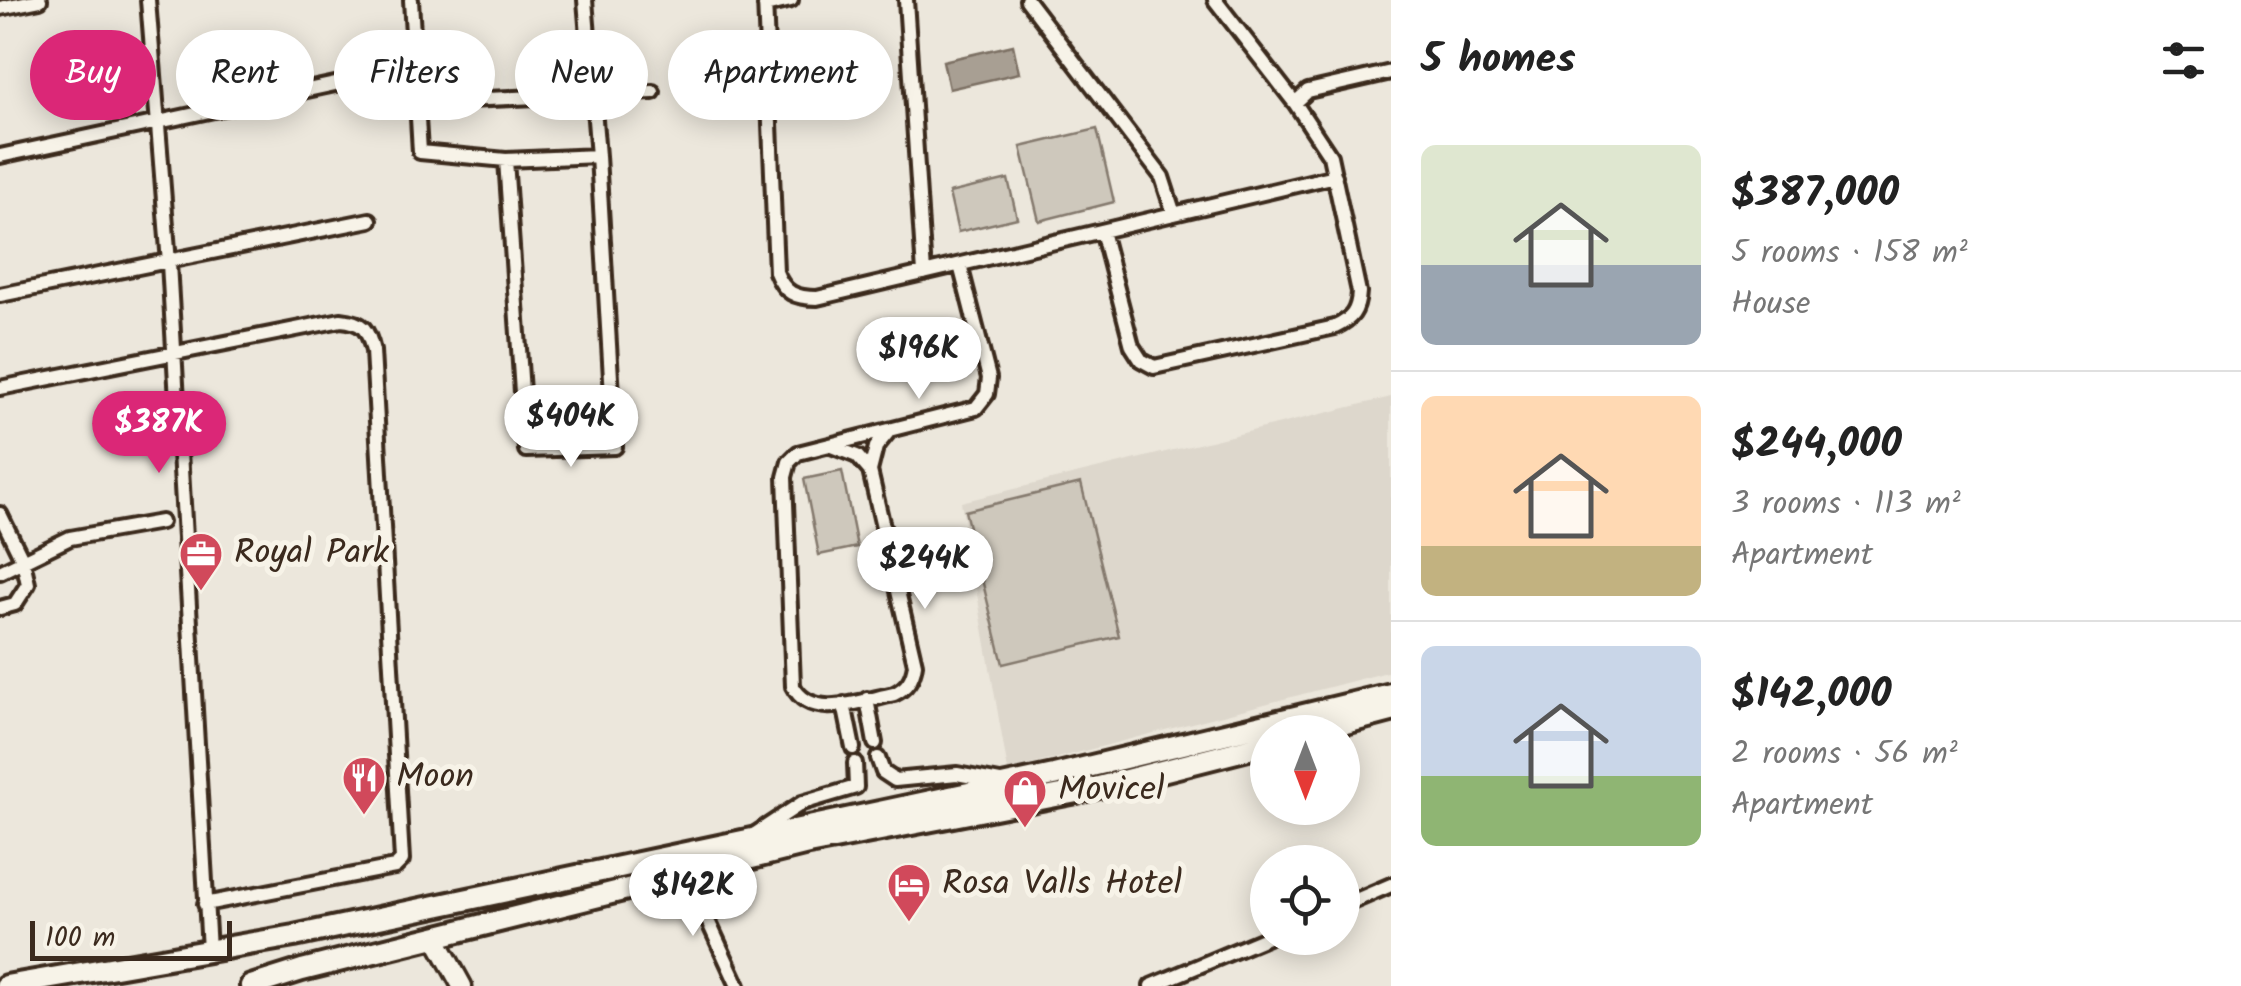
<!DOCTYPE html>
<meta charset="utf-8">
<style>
body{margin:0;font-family:Kalam,sans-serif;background:#f6f6f6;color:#222;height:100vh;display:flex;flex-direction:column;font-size:38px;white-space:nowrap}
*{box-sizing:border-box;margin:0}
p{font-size:32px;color:#767676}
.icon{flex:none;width:55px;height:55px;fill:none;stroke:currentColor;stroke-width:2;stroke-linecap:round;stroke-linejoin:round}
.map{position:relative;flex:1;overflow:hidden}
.sheet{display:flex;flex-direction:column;background:#fff;width:850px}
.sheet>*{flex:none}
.hud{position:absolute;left:30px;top:30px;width:950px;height:90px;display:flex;gap:20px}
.needle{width:65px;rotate:180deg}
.tools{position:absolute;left:1250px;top:715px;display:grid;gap:20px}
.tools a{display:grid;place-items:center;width:110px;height:110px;border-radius:50%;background:#fff;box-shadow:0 5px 25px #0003;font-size:50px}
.scale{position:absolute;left:30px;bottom:25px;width:202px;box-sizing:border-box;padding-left:10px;border:5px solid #3b2a1e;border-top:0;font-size:28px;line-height:35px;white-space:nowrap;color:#3b2a1e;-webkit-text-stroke:8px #f7f3e8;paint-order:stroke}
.price{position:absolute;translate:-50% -85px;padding:0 22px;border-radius:35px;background:#fff;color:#222;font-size:32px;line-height:65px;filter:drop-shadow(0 2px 5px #0008)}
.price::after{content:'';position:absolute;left:50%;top:60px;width:30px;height:22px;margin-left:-15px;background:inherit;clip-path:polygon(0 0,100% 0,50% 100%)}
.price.active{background:#db2777;color:#fff}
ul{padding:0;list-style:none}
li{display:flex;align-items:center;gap:30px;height:250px;padding:0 30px}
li+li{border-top:2px solid #e0e0e0}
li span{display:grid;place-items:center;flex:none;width:280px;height:200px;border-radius:15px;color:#555}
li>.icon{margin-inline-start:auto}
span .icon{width:120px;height:120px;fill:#fffc;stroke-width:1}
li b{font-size:42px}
h2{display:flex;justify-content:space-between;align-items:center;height:120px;padding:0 30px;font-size:42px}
.chip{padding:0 35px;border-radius:45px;background:#fff;box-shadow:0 5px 25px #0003;font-size:35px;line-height:90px}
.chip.active{background:#db2777;color:#fff}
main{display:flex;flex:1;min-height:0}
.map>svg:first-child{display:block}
.built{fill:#ddd7cc}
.green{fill:#cec8bc;stroke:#84796d;stroke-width:2.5}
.water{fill:#a89f93;stroke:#7c7064;stroke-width:2.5}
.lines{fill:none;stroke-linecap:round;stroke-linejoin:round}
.minor-casing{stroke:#3b2a1e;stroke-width:20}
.secondary-casing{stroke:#3b2a1e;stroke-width:25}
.trunk-casing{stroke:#3b2a1e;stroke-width:28}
.minor{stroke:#f7f3e8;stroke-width:12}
.secondary{stroke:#f7f3e8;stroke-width:18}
.trunk{stroke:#f7f3e8;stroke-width:20}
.labels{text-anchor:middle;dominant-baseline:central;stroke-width:10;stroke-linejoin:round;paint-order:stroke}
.poi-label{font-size:35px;fill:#3b2a1e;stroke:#f7f3e8;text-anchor:start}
</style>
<main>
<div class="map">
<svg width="1391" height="986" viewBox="0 0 1391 986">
<rect width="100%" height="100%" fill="#ece7dc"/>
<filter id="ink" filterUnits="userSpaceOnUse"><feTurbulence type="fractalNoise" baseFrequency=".01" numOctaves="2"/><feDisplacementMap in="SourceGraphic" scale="20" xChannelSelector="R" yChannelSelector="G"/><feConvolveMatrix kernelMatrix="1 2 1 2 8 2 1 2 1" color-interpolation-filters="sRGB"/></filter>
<g filter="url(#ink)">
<path class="built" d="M1391,397V671L1008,771L961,502Z"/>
<path class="green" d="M1097,129L1114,202L1039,221L1021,147Z
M1008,179L1017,218L958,232L949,193Z
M842,471L857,547L819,555L804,479Z
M1081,483L1119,636L1003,664L965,511Z"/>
<path class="water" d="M1013,45L1019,73L949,89L943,61Z"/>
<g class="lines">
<defs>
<path id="minor" d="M148,0L169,263L209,950
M411,0L420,152L506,160L598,156
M765,0L776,272C784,293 795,298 817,298L1335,176
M906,0L924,273
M1027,0L1162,177L1174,214
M765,6L791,0
M0,8L40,0
M418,102L653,92
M1295,103L1308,91L1391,72
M0,156L363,78
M506,160L526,450L615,447L598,156L585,0
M1102,231L1132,346L1141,360L1154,367L1335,327C1352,319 1358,311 1359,292L1330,156L1295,103L1215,0
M0,295L370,220
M0,388L341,320C364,322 368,330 373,351L402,860L395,867L384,869L205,904
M890,430L876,447L870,471L915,664C913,679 907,688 894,694C863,700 811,722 793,686L785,477L789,462L798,453L976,408L987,394L989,378L960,265
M831,446L857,456L870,471
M0,514L23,561L28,584L15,604L0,608
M0,572L70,538L161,522
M867,699L875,743
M844,704L853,748
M878,758L883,772L895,780L957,774L1000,782
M755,834L802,803L856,787L855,763
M687,875L738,986
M1342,906L1391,885
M1151,986L1268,937"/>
<path id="secondary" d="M436,939L462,986"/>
<path id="trunk" d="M1311,732L1391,711
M6,986L294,936L1054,775L1391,694
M251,986L302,970L808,844L1087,790L1268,744"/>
</defs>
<use href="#minor" class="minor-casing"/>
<use href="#secondary" class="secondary-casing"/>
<use href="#trunk" class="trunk-casing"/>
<use href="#minor" class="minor"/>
<use href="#secondary" class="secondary"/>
<use href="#trunk" class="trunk"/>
</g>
</g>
<defs>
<symbol id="office-pin" viewBox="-11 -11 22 30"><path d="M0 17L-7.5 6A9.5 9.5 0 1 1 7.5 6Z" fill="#d1495b" stroke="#f7f3e8"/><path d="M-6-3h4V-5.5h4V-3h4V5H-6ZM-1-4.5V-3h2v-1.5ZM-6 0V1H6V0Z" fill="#fff"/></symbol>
<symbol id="restaurant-pin" viewBox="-11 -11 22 30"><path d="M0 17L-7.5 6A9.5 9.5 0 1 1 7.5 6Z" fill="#d1495b" stroke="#f7f3e8"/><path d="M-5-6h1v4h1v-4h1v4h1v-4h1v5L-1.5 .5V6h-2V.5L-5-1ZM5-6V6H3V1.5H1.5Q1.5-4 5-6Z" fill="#fff"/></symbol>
<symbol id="shop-pin" viewBox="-11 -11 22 30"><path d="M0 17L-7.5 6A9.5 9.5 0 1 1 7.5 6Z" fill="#d1495b" stroke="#f7f3e8"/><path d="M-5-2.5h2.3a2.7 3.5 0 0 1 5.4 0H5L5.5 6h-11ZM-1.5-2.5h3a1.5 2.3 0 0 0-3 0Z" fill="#fff"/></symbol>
<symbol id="hotel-pin" viewBox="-11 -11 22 30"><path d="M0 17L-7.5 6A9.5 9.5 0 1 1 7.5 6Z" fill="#d1495b" stroke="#f7f3e8"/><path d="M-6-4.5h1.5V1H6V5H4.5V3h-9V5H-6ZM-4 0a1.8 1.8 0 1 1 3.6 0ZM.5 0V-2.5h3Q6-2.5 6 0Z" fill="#fff"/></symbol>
</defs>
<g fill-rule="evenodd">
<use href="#office-pin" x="176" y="529" width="50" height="68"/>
<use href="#restaurant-pin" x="339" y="753" width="50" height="68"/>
<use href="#shop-pin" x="1000" y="766" width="50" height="68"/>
<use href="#hotel-pin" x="884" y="860" width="50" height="68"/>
</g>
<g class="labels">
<g class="poi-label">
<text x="234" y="554">Royal Park</text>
<text x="396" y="778">Moon</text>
<text x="1058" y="791">Movicel</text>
<text x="942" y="885">Rosa Valls Hotel</text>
</g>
</g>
</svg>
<div class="tools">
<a><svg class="needle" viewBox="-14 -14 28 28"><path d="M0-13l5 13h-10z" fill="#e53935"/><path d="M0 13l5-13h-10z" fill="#767676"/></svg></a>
<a><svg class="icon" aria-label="locate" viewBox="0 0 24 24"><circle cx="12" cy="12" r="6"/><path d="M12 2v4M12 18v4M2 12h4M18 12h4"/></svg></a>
</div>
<div class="scale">100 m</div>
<b class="price" style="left:919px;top:402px">$196K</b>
<b class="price" style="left:571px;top:470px">$404K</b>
<b class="price active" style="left:159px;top:476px">$387K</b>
<b class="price" style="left:925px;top:612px">$244K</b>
<b class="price" style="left:693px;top:939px">$142K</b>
<div class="hud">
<a class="chip active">Buy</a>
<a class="chip">Rent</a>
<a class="chip">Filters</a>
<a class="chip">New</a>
<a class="chip">Apartment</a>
</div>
</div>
<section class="sheet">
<h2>5 homes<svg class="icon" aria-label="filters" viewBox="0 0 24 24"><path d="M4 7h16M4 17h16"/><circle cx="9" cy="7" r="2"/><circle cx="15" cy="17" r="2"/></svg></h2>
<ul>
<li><span style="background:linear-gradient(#dfe7d0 60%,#9aa5b1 0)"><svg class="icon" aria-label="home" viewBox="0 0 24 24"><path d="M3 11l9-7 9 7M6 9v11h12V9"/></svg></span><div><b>$387,000</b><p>5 rooms · 158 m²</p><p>House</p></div></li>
<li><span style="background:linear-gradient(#ffd9b3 75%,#c2b280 0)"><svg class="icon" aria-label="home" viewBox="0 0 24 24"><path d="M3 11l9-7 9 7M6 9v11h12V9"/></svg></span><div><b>$244,000</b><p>3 rooms · 113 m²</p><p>Apartment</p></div></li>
<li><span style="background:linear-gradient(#c9d6e8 65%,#8fb573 0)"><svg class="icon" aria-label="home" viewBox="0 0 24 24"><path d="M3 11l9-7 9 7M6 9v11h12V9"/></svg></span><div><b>$142,000</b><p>2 rooms · 56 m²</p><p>Apartment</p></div></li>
</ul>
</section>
</main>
